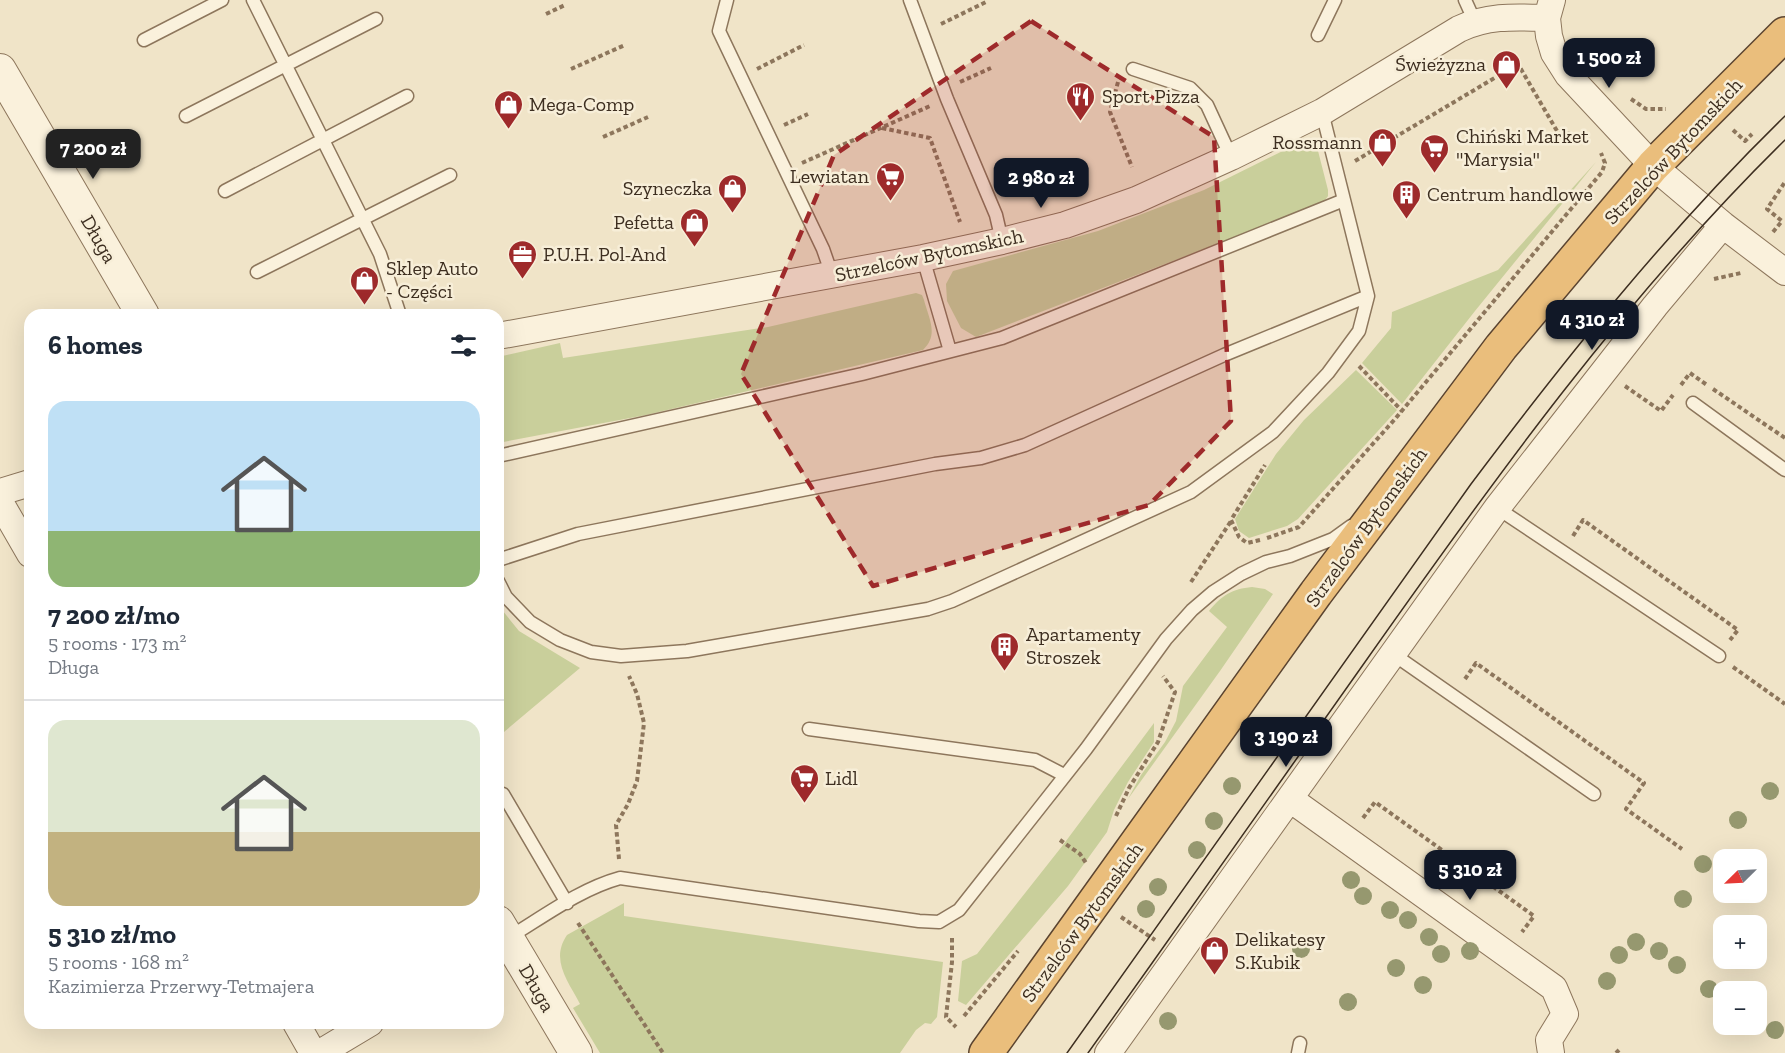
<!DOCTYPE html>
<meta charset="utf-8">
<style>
body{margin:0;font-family:"Zilla Slab",serif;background:#f2f2f3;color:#1f2937;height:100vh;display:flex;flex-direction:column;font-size:22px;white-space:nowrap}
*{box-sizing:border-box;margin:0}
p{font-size:20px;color:#747a83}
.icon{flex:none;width:33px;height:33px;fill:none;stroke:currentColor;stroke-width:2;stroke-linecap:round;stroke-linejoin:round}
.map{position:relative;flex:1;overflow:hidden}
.side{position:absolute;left:24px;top:309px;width:480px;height:720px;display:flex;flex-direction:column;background:#fff;border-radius:18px;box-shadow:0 6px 24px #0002}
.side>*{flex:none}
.needle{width:39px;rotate:246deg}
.buttons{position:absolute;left:1713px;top:849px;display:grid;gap:12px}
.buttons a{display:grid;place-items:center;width:54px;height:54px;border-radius:12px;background:#fff;box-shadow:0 6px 24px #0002;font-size:30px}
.price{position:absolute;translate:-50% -51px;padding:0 14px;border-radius:12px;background:#111827;color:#fff;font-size:20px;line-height:39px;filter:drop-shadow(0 2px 3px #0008)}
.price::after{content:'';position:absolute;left:50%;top:36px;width:18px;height:14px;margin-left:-9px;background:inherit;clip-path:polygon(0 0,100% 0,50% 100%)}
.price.on{background:#222;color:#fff}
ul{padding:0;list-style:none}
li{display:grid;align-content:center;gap:12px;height:318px;padding:0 24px}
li+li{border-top:2px solid #e0e1e3}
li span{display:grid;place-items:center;height:186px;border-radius:18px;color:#555}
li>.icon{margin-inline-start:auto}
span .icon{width:108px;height:108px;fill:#fffc;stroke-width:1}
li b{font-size:26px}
h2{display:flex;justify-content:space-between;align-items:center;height:72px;padding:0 24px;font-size:26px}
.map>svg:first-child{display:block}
.green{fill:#c9cf9b}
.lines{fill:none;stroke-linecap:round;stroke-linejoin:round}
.service-casing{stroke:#8d765c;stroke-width:15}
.minor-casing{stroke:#8d765c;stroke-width:28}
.tertiary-casing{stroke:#8d765c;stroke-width:34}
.trunk-casing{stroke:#5b4430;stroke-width:36}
.path{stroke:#8d765c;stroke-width:4;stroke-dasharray:4.5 3;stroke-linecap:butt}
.service{stroke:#faf1dc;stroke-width:12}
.minor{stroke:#faf1dc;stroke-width:26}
.tertiary{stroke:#faf1dc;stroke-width:32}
.trunk{stroke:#eabe7c;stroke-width:33}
.tram{stroke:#3d2e20;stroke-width:1.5}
.tree{fill:#96986f}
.marked{fill:#9e2a2b;fill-opacity:0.2;stroke:#9e2a2b;stroke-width:4.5;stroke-dasharray:12 8;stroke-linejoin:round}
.labels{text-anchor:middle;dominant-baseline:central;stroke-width:5;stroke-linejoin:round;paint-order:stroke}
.poi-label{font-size:20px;fill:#3d2e20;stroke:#f7eed8;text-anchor:start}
.street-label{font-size:20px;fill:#3d2e20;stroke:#f7eed8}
</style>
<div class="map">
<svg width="1785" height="1053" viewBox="0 0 1785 1053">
<rect width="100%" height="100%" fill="#f0e4c8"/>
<path class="green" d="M1311,141L1317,147L1328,190V196L1323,203L976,337L961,328L947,301L946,284L953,271L1098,231L1204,190L1301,142Z
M1596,162L1475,311L1402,404L1362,363L1391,328L1392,312L1498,270Z
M916,293L922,295L924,300C929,319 939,335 923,350L646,415L498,443V357L560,343L563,358L768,327Z
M1356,370L1397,410L1298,519L1287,526L1249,538L1239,531L1235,519L1276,454L1304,420Z
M1252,587L1265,589L1273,594L1220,671L1128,799L1141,775L1165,742L1176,721L1183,686L1227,627L1209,611C1222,595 1232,589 1252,587Z
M498,605L519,631L580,668L498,737Z
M1154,723V742L1128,782L1114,810L1107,832L1068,886L966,1005L958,1001L962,961L977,954L1063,845Z
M624,903V916L943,962L937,1017L931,1024L925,1023L916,1030L900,1053H600L573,1008L580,1004C568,981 550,960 567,935Z"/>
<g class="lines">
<defs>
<path id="service" d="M253,0L380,254L400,315
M727,0L719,31L823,249L832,275
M910,0L947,99L996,215L1002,241
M1465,0L1475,22
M1318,35L1335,0
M144,40L222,0
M1133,69L1190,88L1207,105L1231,157
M186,116L376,19
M225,191L407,96
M923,258L950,351
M257,272L450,175
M1693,403L1785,470
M498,456L862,374L1002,338L1344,200
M1497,508L1719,656
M498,560L578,534L935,464L981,458L1025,445L1224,355L1368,296
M498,581L506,597L530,622L560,640L591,652L621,656L687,651L928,609L952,601L1191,492L1273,432L1328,373L1359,331L1368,296L1322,112
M1393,654L1594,794
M809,729L1035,760L1064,775
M503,794L567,903
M508,938C543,917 580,889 620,878L919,921L939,922L959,910L1086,749L1166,639L1192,610L1213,592L1241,574L1266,562L1290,556L1333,539L1351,526
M1298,1053L1300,1043"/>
<path id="minor" d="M1552,0L1547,18L1549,36L1554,53L1568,75L1653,166L1723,225L1785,272
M498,336L923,258L1002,241L1065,225L1136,200L1231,157L1322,112L1459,29C1488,15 1516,17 1547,18
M0,492L30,483
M0,502L30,554
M1290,799L1554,988L1565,1014L1549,1040L1551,1053
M296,1023L313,1053
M320,1053L370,1023
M1108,1053L1497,508L1655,306L1723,225"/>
<path id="tertiary" d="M0,70L143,315
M498,922L576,1053"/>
<path id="trunk" d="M986,1053L1316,593L1501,347L1653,166L1785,34"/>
</defs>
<use href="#service" class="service-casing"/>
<use href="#minor" class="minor-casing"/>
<use href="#tertiary" class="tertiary-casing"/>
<use href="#trunk" class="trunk-casing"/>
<path class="path" d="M546,14L565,5
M941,24L986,2
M571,69L625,45
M757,69L804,45
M960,82L991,68
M1118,82L1110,112L1132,167
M1631,99L1646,109H1666
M784,125L808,114
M882,128L930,138L960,222
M1733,130L1745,141L1752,134
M603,137L648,117
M1355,161L1518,64L1557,131L1588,138
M802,163L930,106
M1773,232L1782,221L1767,209L1785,182
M1714,279L1741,273
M1359,366L1402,411
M1681,385L1690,373L1707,385
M1625,386L1661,411L1673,395
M1713,389L1785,438
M1573,536L1583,520L1738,630L1730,640
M1267,538L1299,527L1395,419L1602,172L1605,163L1601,153
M1260,540L1247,543L1239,537L1231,520L1265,465
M1191,582L1231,521
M1733,667L1785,704
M1465,679L1476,663L1644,783L1626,809L1682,849
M1116,816L1129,788L1158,742L1175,692L1163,676
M1363,818L1375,802L1534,916L1522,932
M1060,840L1080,854L1086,863
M619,859L616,825L628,804L637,781L644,723L637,694L629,676
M1121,917L1155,940
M578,923L663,1053
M952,938V962L946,1017L956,1027
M964,1016L1018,951
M1616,1053L1619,1050"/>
<use href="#service" class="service"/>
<use href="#minor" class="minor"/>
<use href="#tertiary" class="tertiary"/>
<use href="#trunk" class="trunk"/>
<path class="tram" d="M1067,1053L1471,484C1568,355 1669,229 1785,116
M1088,1053C1181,923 1273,792 1365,662C1494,479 1625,297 1785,140"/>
</g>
<g class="tree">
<circle cx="1232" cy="786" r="9"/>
<circle cx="1770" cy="791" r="9"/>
<circle cx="1738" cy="820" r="9"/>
<circle cx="1214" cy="821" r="9"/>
<circle cx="1197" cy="850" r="9"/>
<circle cx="1703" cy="864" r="9"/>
<circle cx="1351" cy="880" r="9"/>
<circle cx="1158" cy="887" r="9"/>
<circle cx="1363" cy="896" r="9"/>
<circle cx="1683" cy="899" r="9"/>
<circle cx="1146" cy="909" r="9"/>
<circle cx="1390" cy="910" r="9"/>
<circle cx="1408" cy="920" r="9"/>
<circle cx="1429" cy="937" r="9"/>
<circle cx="1636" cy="942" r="9"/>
<circle cx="1301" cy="949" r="9"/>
<circle cx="1470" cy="951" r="9"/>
<circle cx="1659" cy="951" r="9"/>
<circle cx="1441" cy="954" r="9"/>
<circle cx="1619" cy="955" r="9"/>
<circle cx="1677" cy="965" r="9"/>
<circle cx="1396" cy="968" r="9"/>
<circle cx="1607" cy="981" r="9"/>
<circle cx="1423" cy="985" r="9"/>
<circle cx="1709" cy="989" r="9"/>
<circle cx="1348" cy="1002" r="9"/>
<circle cx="1168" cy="1021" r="9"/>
<circle cx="1775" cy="1030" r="9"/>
</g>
<path class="marked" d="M1031,21L1214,137L1231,421L1149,505L873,586L741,374L834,155Z"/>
<defs>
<symbol id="shop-pin" viewBox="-11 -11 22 30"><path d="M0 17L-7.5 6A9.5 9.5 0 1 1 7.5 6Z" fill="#9e2a2b" stroke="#f7eed8"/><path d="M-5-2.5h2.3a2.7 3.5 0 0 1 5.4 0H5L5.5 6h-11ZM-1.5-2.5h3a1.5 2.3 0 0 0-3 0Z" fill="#fff"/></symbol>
<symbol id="restaurant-pin" viewBox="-11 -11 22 30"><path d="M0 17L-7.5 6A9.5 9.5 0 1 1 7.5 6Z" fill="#9e2a2b" stroke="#f7eed8"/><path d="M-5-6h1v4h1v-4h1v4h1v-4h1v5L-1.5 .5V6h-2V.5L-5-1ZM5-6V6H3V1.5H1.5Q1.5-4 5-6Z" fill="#fff"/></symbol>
<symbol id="supermarket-pin" viewBox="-11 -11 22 30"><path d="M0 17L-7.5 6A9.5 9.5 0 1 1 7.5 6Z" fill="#9e2a2b" stroke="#f7eed8"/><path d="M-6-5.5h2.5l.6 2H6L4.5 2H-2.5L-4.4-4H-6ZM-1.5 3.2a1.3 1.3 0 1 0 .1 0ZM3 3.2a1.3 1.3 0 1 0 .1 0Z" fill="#fff"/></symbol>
<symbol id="building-pin" viewBox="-11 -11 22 30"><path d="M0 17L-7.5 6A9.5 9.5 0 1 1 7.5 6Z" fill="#9e2a2b" stroke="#f7eed8"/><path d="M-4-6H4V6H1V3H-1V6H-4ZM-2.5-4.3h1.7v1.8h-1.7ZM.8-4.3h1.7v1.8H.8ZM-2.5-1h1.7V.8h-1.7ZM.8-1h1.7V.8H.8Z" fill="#fff"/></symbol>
<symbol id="office-pin" viewBox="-11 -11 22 30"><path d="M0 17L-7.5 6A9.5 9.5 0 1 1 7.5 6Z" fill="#9e2a2b" stroke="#f7eed8"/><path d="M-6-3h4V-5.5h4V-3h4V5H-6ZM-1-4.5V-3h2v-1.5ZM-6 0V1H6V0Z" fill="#fff"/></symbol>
</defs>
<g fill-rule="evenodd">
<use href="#shop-pin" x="1490" y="48" width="33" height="45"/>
<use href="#restaurant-pin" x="1064" y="80" width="33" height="45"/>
<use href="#shop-pin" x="492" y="88" width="33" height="45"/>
<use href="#shop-pin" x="1366" y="126" width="33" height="45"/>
<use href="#supermarket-pin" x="1418" y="132" width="33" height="45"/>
<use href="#supermarket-pin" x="874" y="160" width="33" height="45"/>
<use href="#shop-pin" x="716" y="172" width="33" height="45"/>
<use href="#building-pin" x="1390" y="178" width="33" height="45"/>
<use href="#shop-pin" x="678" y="206" width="33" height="45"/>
<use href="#office-pin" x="506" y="238" width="33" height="45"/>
<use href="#shop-pin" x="348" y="264" width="33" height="45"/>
<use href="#building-pin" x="988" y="630" width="33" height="45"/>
<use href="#supermarket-pin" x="788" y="762" width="33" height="45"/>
<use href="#shop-pin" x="1198" y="934" width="33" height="45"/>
</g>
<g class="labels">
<g class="poi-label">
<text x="1486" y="64" text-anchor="end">Świeżyzna</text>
<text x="1102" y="96">Sport Pizza</text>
<text x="529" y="104">Mega-Comp</text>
<text x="1456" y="136">Chiński Market<tspan x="1456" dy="23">"Marysia"</tspan></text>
<text x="1362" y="142" text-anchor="end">Rossmann</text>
<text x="869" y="176" text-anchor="end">Lewiatan</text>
<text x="712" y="188" text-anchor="end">Szyneczka</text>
<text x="1427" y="194">Centrum handlowe</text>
<text x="674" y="222" text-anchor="end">Pefetta</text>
<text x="543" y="254">P.U.H. Pol-And</text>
<text x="386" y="268">Sklep Auto<tspan x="386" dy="23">- Części</tspan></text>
<text x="1026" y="634">Apartamenty<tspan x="1026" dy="23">Stroszek</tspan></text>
<text x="825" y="778">Lidl</text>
<text x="1235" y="939">Delikatesy<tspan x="1235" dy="23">S.Kubik</tspan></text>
</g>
<g class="street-label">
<text transform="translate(1673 151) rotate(-47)">Strzelców Bytomskich</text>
<text transform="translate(99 239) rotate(60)">Długa</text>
<text transform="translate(929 255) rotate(-12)">Strzelców Bytomskich</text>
<text transform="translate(1366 527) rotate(-54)">Strzelców Bytomskich</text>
<text transform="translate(1082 922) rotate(-54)">Strzelców Bytomskich</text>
<text transform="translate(537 988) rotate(60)">Długa</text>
</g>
</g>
</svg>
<div class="buttons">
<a><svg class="needle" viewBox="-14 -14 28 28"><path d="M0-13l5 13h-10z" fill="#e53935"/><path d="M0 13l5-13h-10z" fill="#747a83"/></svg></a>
<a>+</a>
<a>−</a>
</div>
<b class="price" style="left:1609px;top:89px">1 500 zł</b>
<b class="price on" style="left:93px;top:180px">7 200 zł</b>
<b class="price" style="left:1041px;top:209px">2 980 zł</b>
<b class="price" style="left:1592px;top:351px">4 310 zł</b>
<b class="price" style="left:1286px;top:768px">3 190 zł</b>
<b class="price" style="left:1470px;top:901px">5 310 zł</b>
<section class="side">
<h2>6 homes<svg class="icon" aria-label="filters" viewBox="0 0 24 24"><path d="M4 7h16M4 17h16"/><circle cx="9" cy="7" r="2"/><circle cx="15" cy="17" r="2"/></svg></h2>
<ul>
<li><span style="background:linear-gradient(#bfe0f5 70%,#8fb573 0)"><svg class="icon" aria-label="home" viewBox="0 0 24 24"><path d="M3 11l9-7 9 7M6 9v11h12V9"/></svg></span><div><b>7 200 zł/mo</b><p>5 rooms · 173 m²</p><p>Długa</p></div></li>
<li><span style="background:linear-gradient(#dfe7d0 60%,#c2b280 0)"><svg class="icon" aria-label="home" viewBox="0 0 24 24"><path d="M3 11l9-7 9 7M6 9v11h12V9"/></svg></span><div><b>5 310 zł/mo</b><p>5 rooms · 168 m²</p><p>Kazimierza Przerwy-Tetmajera</p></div></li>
</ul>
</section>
</div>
